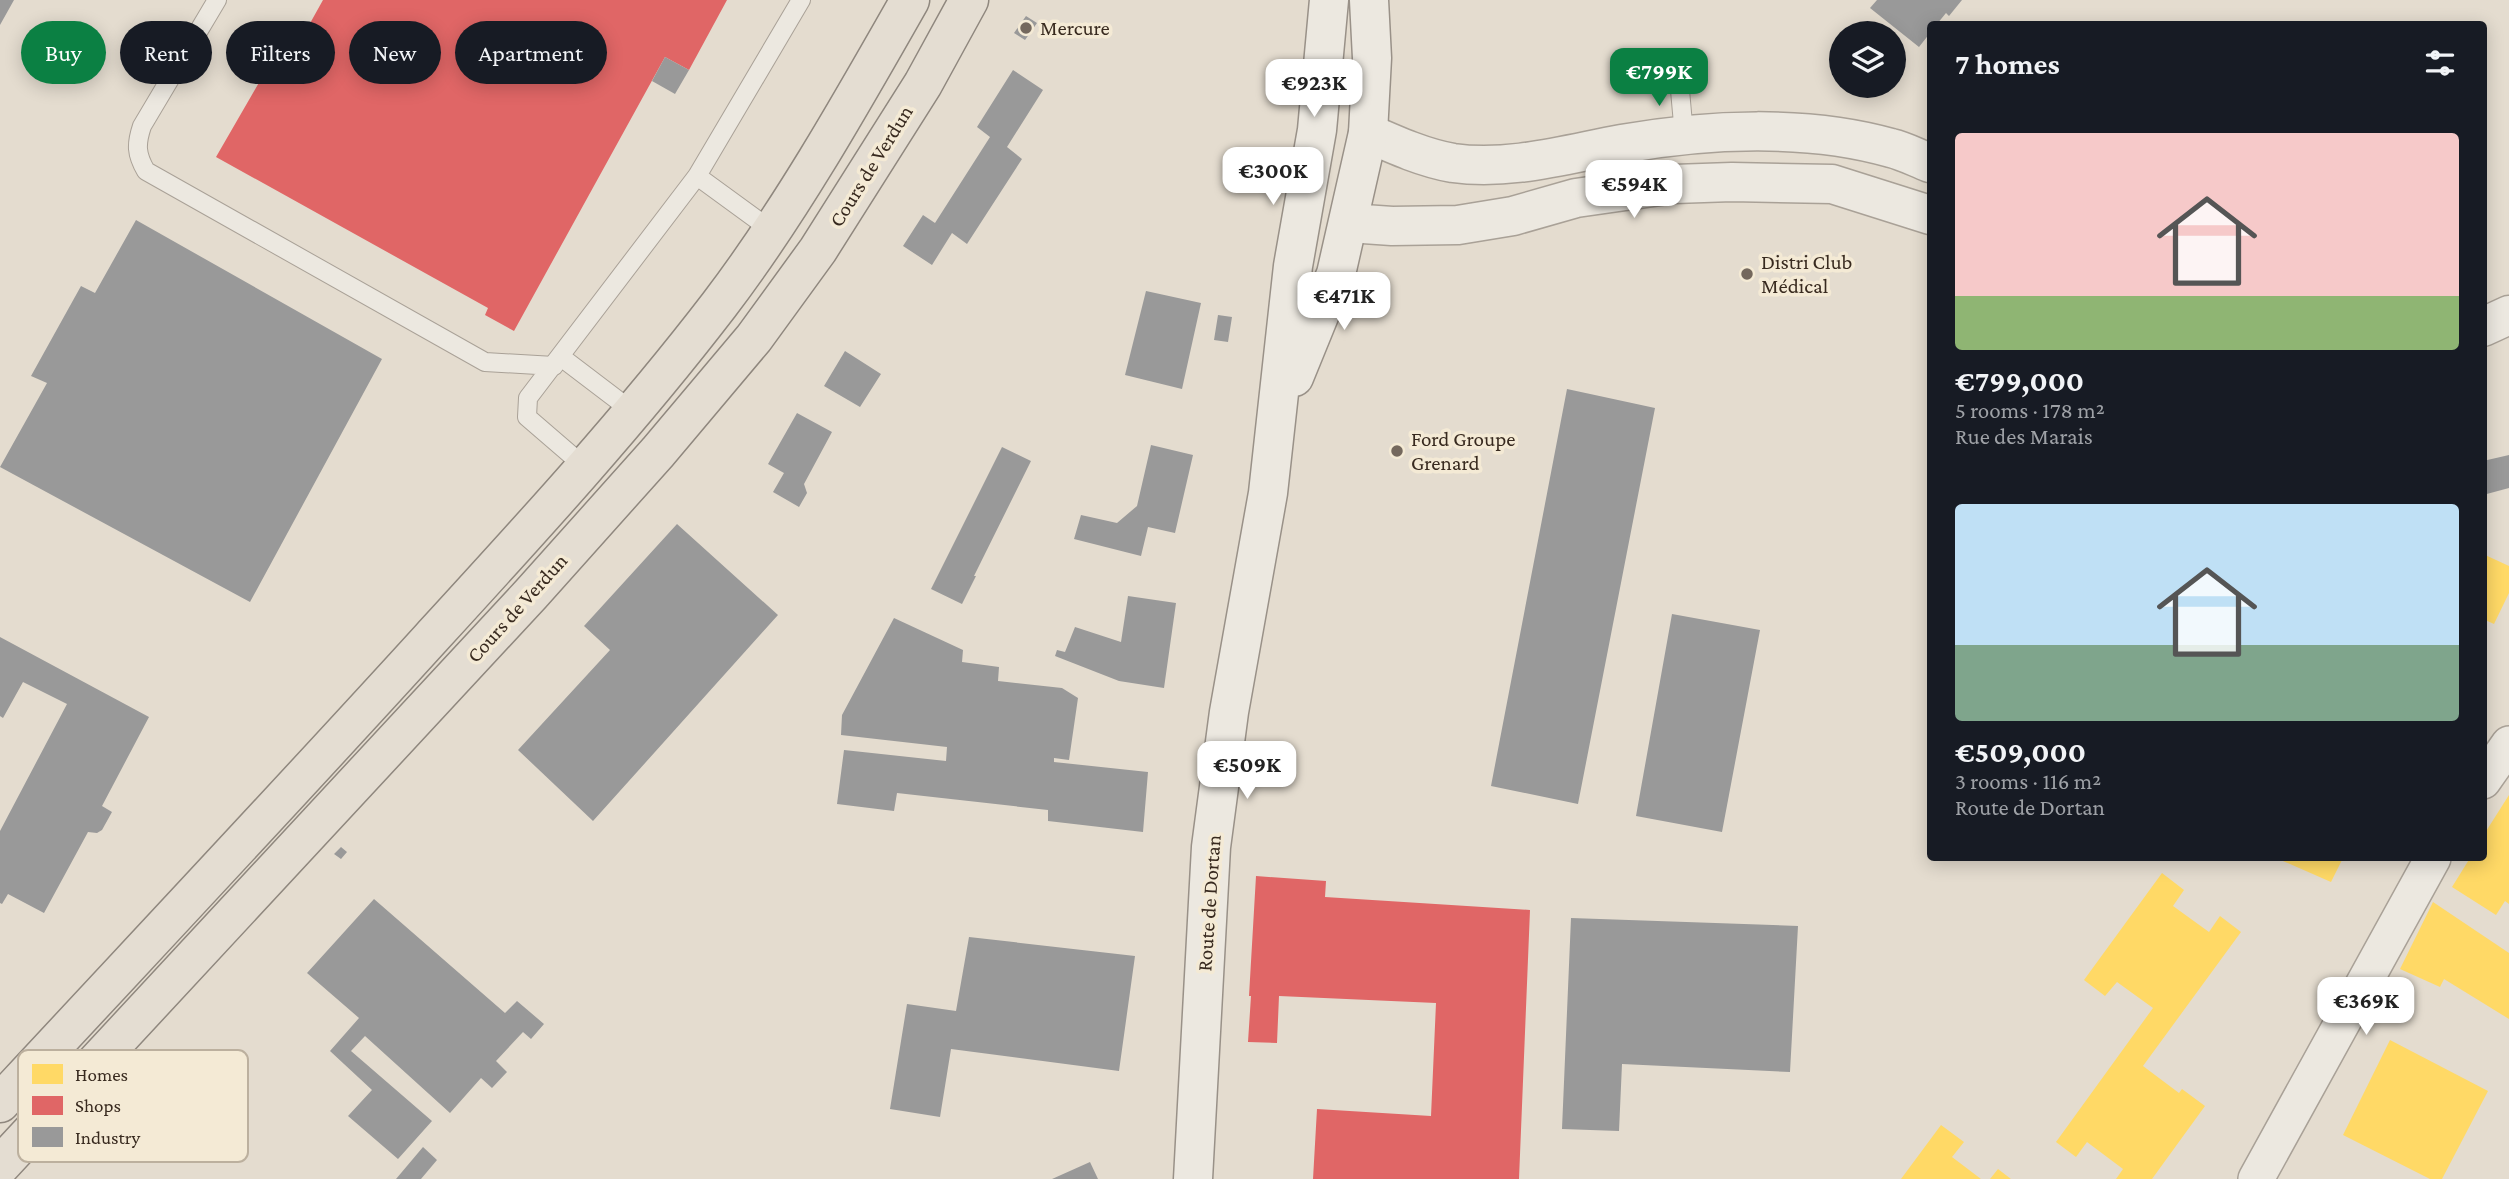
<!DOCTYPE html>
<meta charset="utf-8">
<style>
body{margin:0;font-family:"Crimson Pro",serif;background:#242831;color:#f1f3f6;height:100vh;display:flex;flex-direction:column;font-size:26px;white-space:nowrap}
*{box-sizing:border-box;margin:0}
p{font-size:23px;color:#9ea1a6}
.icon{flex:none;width:38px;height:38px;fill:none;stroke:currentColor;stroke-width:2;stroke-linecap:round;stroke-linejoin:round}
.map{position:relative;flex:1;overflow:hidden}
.panel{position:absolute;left:1927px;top:21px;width:560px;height:840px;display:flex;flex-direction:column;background:#171b24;border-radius:7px;box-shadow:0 4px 18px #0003}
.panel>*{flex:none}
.banner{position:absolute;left:21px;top:21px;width:665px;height:63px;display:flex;gap:14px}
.controls{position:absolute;left:1829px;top:21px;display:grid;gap:14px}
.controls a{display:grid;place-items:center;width:77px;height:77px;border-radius:50%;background:#171b24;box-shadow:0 4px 18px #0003;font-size:35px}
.price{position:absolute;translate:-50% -60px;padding:0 16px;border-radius:14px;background:#fff;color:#222;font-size:23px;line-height:46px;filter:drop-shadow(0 2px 4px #0008)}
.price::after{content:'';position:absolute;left:50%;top:42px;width:21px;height:16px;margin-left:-10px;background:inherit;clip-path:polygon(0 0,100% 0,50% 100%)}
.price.current{background:#0b8043;color:#fff}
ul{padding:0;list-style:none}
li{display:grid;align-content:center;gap:14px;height:371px;padding:0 28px}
li span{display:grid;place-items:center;height:217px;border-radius:7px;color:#555}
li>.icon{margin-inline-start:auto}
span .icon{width:126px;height:126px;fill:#fffc;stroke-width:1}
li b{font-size:30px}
h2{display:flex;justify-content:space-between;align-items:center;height:84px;padding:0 28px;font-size:30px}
.pill{padding:0 24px;border-radius:32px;background:#171b24;box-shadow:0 4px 18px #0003;font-size:24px;line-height:63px}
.pill.current{background:#0b8043;color:#fff}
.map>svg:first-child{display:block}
.homes{fill:#ffd966}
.shops{fill:#e06666}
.industry{fill:#999}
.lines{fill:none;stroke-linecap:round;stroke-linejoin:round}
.service-casing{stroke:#a9a197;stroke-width:20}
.minor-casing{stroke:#a9a197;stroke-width:38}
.tertiary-casing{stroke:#a9a197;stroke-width:41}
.secondary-casing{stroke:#999188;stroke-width:41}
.primary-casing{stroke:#8f877e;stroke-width:41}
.service{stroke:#ece8e0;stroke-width:18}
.minor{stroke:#ece8e0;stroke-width:35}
.tertiary{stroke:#ece8e0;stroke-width:38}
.secondary{stroke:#ece8e0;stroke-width:38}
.primary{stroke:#e4ddd2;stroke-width:38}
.poi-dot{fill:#74685d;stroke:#f4ead5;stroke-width:2.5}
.labels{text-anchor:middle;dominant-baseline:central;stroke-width:7;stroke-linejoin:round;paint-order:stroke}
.poi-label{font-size:21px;fill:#382a1f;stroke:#f4ead5;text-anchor:start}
.street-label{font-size:21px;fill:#382a1f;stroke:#f4ead5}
.key{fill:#f4ead5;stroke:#bcb09e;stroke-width:2}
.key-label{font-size:19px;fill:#382a1f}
</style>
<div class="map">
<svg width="2509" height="1179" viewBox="0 0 2509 1179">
<rect width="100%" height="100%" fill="#e4dccf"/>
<path class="homes" d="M2483,554L2509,566V593L2494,624L2483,619Z
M2509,795V904L2505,901L2496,915L2452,887L2470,858H2483V836Z
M2276,858H2343L2331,882Z
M2162,873L2184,890L2173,906L2209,932L2220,916L2241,932L2143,1066L2179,1093L2182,1089L2205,1106L2152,1179H2116L2123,1169L2087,1142L2076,1157L2056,1142L2153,1008L2117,982L2105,996L2084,980Z
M2433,902L2509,953V1019L2444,979L2440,987L2400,969Z
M2390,1040L2488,1091L2442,1179H2430L2343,1135Z
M1941,1125L1964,1142L1952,1157L1981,1179H1901Z
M1998,1169L2011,1179H1990Z"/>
<path class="shops" d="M323,0H727L689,70L665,57L514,331L485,315L488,308L216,157L276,53L289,61Z
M1256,876L1326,881L1325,897L1530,910L1519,1179H1313L1317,1109L1431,1116L1436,1003L1279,996L1277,1043L1248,1042L1251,996H1249Z"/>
<path class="industry" d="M0,0H14L0,25Z
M1877,0H1962L1949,16L1946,13L1937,24H1930V33L1919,47L1870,8Z
M1026,16L1037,23L1025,40L1014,33Z
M665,57L689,70L675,94L652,81Z
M1013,70L1043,90L1007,147L1022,159L967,244L952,233L932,265L903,246L923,215L935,223L990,137L977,127Z
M136,220L382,359L250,602L0,467L47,383L31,376L81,286L95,293Z
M1146,291L1201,303L1182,389L1125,375Z
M1218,315L1232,317L1228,342L1214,340Z
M845,351L881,374L860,407L824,386Z
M1567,389L1655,408L1578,804L1491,786Z
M797,413L832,432L804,484L807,493L799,507L773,492L784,473L768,464Z
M1151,445L1193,455L1175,533L1148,527L1141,556L1074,539L1081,515L1117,523L1137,506Z
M1002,447L1031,461L974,576H976L962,604L931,589Z
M2509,455V488L2483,495V461Z
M677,524L778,615L593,821L518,750L610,650L584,626Z
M1128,596L1176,603L1164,688L1119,681L1055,656L1057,650L1065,652L1075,627L1121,642Z
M1672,614L1760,630L1722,832L1636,816Z
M894,618L963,650L962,662L999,667L998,681L1062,688L1078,698L1069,760L1054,758V762L1148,772L1143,832L1048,821V810L897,793L894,811L837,804L844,750L946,761L947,747L841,735L842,715Z
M0,637L149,717L102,806L112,812L102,830L97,833L88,832L44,913L8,894L2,904L0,903V831L67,704L23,682L3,718L0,716Z
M341,847L347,852L341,859L334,854Z
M374,899L505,1013L517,1001L544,1024L531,1039L523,1032L496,1061L507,1072L492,1088L481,1078L450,1113L365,1036L351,1051L432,1121L398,1159L348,1116L372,1090L330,1051L359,1018L307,973Z
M1571,918L1798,926L1790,1072L1622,1064L1619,1131L1562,1129Z
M969,937L1135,956L1119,1071L951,1049L940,1117L890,1109L907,1004L956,1011Z
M423,1147L437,1160L421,1179H396Z
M1090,1162L1098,1179H1052Z"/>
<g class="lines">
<defs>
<path id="service" d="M217,0L142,126C136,144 136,154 146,171L485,362L554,366
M1679,79L1684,135
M697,176L771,230
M561,357L632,411
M585,467L527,417L528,398L697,176L801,0"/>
<path id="minor" d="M2483,781L2509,744
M2256,1179L2433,858"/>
<path id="tertiary" d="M1368,133C1395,145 1424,158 1453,163C1510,171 1567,154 1622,144C1706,129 1807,124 1891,148C1904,151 1917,158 1930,163
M1349,223L1392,226L1458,225L1513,216L1576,198L1674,184L1732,182L1832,184L1930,215
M2483,327L2509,315"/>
<path id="secondary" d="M1294,377L1336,274L1368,133L1372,58L1369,0
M1193,1179L1211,847L1229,712L1268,493L1293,266L1317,130L1329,0"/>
<path id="primary" d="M0,1103C144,948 289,794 431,638C530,530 630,421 719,305C790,212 852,102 910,0
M0,1166L531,594L658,452L754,338L818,250L923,84L969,0"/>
</defs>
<use href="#service" class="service-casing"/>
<use href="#minor" class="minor-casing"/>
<use href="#tertiary" class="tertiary-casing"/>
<use href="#secondary" class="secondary-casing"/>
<use href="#primary" class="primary-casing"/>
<use href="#service" class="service"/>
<use href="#minor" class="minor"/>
<use href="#tertiary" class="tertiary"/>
<use href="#secondary" class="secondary"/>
<use href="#primary" class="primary"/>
</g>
<g class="poi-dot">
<circle cx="1026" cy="28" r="7"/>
<circle cx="1747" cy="274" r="7"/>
<circle cx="1397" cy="451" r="7"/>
</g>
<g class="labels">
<g class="poi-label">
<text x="1040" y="28">Mercure</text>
<text x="1761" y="262">Distri Club<tspan x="1761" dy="24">Médical</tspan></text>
<text x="1411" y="439">Ford Groupe<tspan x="1411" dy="24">Grenard</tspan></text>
</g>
<g class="street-label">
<text transform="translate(871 166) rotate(-58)">Cours de Verdun</text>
<text transform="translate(517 608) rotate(-48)">Cours de Verdun</text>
<text transform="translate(1209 903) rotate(-86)">Route de Dortan</text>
</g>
</g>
<rect x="18" y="1050" width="230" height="112" rx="10" class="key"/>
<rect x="32" y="1064" width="31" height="20" fill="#ffd966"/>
<rect x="32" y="1096" width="31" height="19" fill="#e06666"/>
<rect x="32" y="1127" width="31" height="20" fill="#999"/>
<g class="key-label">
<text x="75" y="1081">Homes</text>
<text x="75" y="1112">Shops</text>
<text x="75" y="1144">Industry</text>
</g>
</svg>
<div class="controls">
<a><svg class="icon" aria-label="layers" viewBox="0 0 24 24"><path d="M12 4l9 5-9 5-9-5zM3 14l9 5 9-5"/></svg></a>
</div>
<b class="price current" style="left:1659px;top:108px">€799K</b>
<b class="price" style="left:1314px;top:119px">€923K</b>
<b class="price" style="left:1273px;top:207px">€300K</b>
<b class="price" style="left:1634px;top:220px">€594K</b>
<b class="price" style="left:1344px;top:332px">€471K</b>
<b class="price" style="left:1247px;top:801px">€509K</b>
<b class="price" style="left:2366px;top:1037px">€369K</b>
<div class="banner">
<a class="pill current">Buy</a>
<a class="pill">Rent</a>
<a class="pill">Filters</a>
<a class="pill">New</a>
<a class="pill">Apartment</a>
</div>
<section class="panel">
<h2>7 homes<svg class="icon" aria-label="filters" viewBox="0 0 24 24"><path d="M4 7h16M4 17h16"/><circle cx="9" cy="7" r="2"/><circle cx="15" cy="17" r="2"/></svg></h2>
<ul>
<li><span style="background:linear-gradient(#f6c9c9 75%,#8fb573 0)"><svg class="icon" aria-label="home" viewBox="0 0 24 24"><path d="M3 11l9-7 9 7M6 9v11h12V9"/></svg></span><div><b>€799,000</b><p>5 rooms · 178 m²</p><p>Rue des Marais</p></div></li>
<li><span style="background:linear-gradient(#bfe0f5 65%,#7fa58c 0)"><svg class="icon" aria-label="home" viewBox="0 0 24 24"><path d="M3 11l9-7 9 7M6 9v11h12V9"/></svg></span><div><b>€509,000</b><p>3 rooms · 116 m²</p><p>Route de Dortan</p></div></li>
</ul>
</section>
</div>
